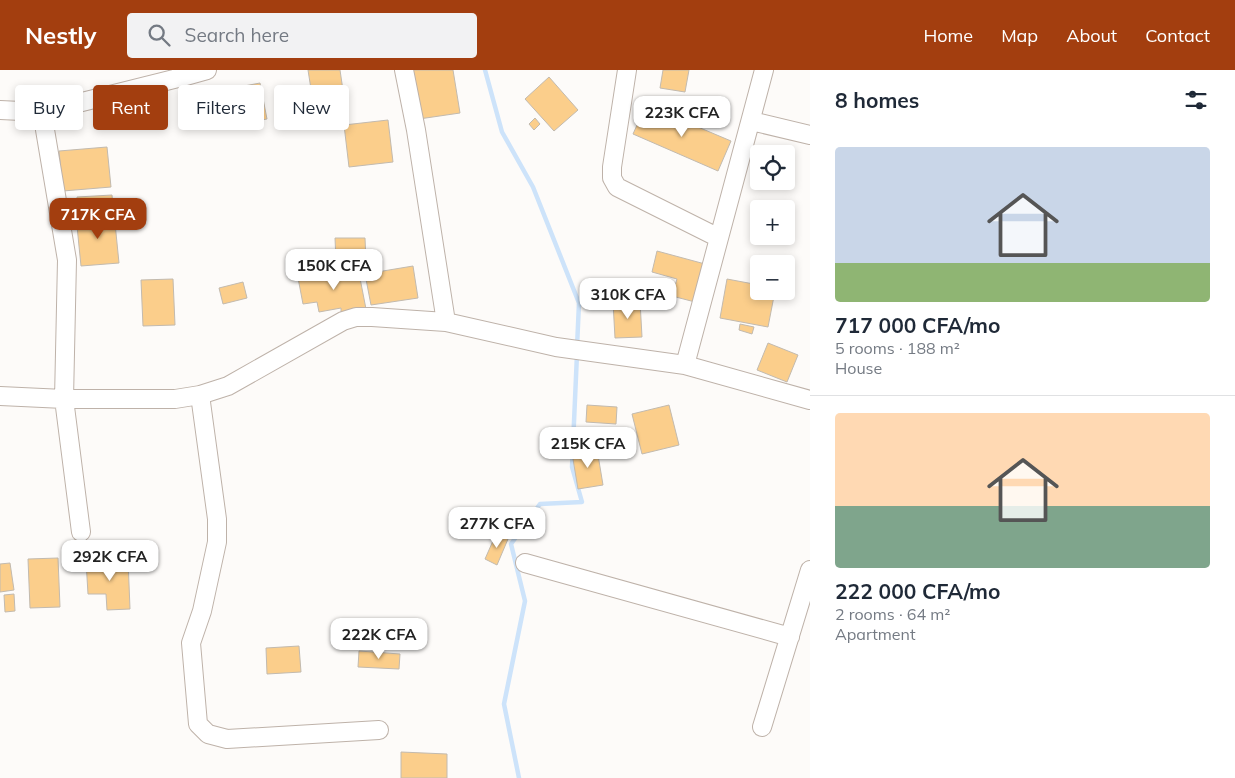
<!DOCTYPE html>
<meta charset="utf-8">
<style>
body{margin:0;font-family:Mulish,sans-serif;background:#f2f2f3;color:#1f2937;height:100vh;display:flex;flex-direction:column;font-size:19px;white-space:nowrap}
*{box-sizing:border-box;margin:0}
p{font-size:16px;color:#747a83}
.icon{flex:none;width:28px;height:28px;fill:none;stroke:currentColor;stroke-width:2;stroke-linecap:round;stroke-linejoin:round}
.map{position:relative;flex:1;overflow:hidden}
.side{display:flex;flex-direction:column;background:#fff;width:425px}
.side>*{flex:none}
.hud{position:absolute;left:15px;top:15px;width:475px;height:45px;display:flex;gap:10px}
.fabs{position:absolute;left:750px;top:75px;display:grid;gap:10px}
.fabs a{display:grid;place-items:center;width:45px;height:45px;border-radius:5px;background:#fff;box-shadow:0 2px 8px #0003;font-size:25px}
.price{position:absolute;translate:-50% -42px;padding:0 11px;border-radius:10px;background:#fff;color:#222;font-size:16px;line-height:32px;filter:drop-shadow(0 1px 2px #0008)}
.price::after{content:'';position:absolute;left:50%;top:30px;width:15px;height:11px;margin-left:-8px;background:inherit;clip-path:polygon(0 0,100% 0,50% 100%)}
.price.current{background:#a33e0f;color:#fff}
ul{padding:0;list-style:none}
li{display:grid;align-content:center;gap:10px;height:265px;padding:0 25px}
li+li{border-top:1px solid #e0e1e3}
li span{display:grid;place-items:center;height:155px;border-radius:5px;color:#555}
li>.icon{margin-inline-start:auto}
span .icon{width:90px;height:90px;fill:#fffc;stroke-width:1}
li b{font-size:21px}
h2{display:flex;justify-content:space-between;align-items:center;height:60px;padding:0 25px;font-size:21px}
.tag{padding:0 18px;border-radius:5px;background:#fff;box-shadow:0 2px 8px #0003;font-size:18px;line-height:45px}
.tag.current{background:#a33e0f;color:#fff}
header{display:flex;align-items:center;gap:30px;box-sizing:border-box;height:70px;padding:0 25px;background:#a33e0f;color:#fff}
header strong{font-size:24px}
nav{display:flex;gap:28px;margin-inline-start:auto;font-size:18px}
.search{width:350px;height:45px;background:#f2f2f3;display:flex;align-items:center;gap:12px;box-sizing:border-box;padding:0 18px;border-radius:5px;color:#747a83;font-size:19px}
main{display:flex;flex:1;min-height:0}
.map>svg:first-child{display:block}
.lines{fill:none;stroke-linecap:round;stroke-linejoin:round}
.stream{stroke:#cde3fa;stroke-width:4.5}
.building{fill:#fbce8b;stroke:#c2baaf}
.minor-casing{stroke:#beb2a9;stroke-width:20}
.minor{stroke:#fff;stroke-width:18}
</style>
<header>
<strong>Nestly</strong>
<div class="search"><svg class="icon" aria-label="search" viewBox="0 0 24 24"><circle cx="10" cy="10" r="6"/><path d="M15 15l6 6"/></svg>Search here</div>
<nav><a>Home</a><a>Map</a><a>About</a><a>Contact</a></nav>
</header>
<main>
<div class="map">
<svg width="810" height="708" viewBox="0 0 810 708">
<rect width="100%" height="100%" fill="#fdfbf9"/>
<g class="lines">
<path class="stream" d="M485,0L502,62L533,117L579,233L577,277
M519,708L504,634L525,531L511,474L540,434L582,432L572,397L577,284"/>
</g>
<path class="building" d="M308,0H340L345,34L314,38Z
M411,0H453L460,43L419,49Z
M663,0H689L685,22L660,18Z
M549,7L578,40L554,61L525,29Z
M260,13L267,49L221,58L213,22Z
M646,35L731,71L718,101L633,64Z
M535,48L540,54L534,60L529,54Z
M388,50L393,92L349,97L344,55Z
M107,77L111,117L63,121L59,81Z
M112,125L113,137L77,140V127Z
M114,143L119,193L81,196L76,146Z
M335,168H365L366,191H336Z
M657,181L705,194L695,232L672,226L677,209L652,202Z
M413,196L418,228L371,235L365,204Z
M358,198L366,239L341,243V238L319,242L317,232L303,234L298,208Z
M173,209L175,255L143,256L141,210Z
M727,209L759,215V221H775L768,257L720,248Z
M243,212L247,228L223,234L219,218Z
M640,231L642,267L615,268L613,232Z
M740,254L754,257L752,264L739,260Z
M768,273L798,285L787,312L757,300Z
M587,335L617,337L616,354L586,352Z
M669,335L679,375L642,384L632,344Z
M597,379L603,415L578,419L572,383Z
M496,464L508,469L497,495L485,489Z
M58,488L60,537L30,538L28,489Z
M128,489L130,539L107,540L106,524H88L86,491Z
M10,493L14,520L0,522V494Z
M14,524L15,541L5,542L4,525Z
M299,576L301,602L267,604L266,578Z
M359,581L400,584L399,599L358,597Z
M401,682L447,684V708H401Z"/>
<g class="lines">
<defs>
<path id="minor" d="M404,0L416,60L446,252
M627,0L612,97V108L617,117L719,168
M182,7L207,0
M0,40L42,42L182,7L181,0
M42,42L67,190L64,329L81,462
M751,51L810,65
M685,295L764,0
M200,325L217,449V472L202,541L191,573L198,654L208,664L227,669L379,660
M0,326L64,329H175L200,325L228,316L343,251L356,247H372L446,252L556,277L685,295L810,330
M525,493L790,567
M762,657L810,500"/>
</defs>
<use href="#minor" class="minor-casing"/>
<use href="#minor" class="minor"/>
</g>
</svg>
<div class="fabs">
<a><svg class="icon" aria-label="locate" viewBox="0 0 24 24"><circle cx="12" cy="12" r="6"/><path d="M12 2v4M12 18v4M2 12h4M18 12h4"/></svg></a>
<a>+</a>
<a>−</a>
</div>
<b class="price" style="left:682px;top:68px">223K CFA</b>
<b class="price current" style="left:98px;top:170px">717K CFA</b>
<b class="price" style="left:334px;top:221px">150K CFA</b>
<b class="price" style="left:628px;top:250px">310K CFA</b>
<b class="price" style="left:588px;top:399px">215K CFA</b>
<b class="price" style="left:497px;top:479px">277K CFA</b>
<b class="price" style="left:110px;top:512px">292K CFA</b>
<b class="price" style="left:379px;top:590px">222K CFA</b>
<div class="hud">
<a class="tag">Buy</a>
<a class="tag current">Rent</a>
<a class="tag">Filters</a>
<a class="tag">New</a>
</div>
</div>
<section class="side">
<h2>8 homes<svg class="icon" aria-label="filters" viewBox="0 0 24 24"><path d="M4 7h16M4 17h16"/><circle cx="9" cy="7" r="2"/><circle cx="15" cy="17" r="2"/></svg></h2>
<ul>
<li><span style="background:linear-gradient(#c9d6e8 75%,#8fb573 0)"><svg class="icon" aria-label="home" viewBox="0 0 24 24"><path d="M3 11l9-7 9 7M6 9v11h12V9"/></svg></span><div><b>717 000 CFA/mo</b><p>5 rooms · 188 m²</p><p>House</p></div></li>
<li><span style="background:linear-gradient(#ffd9b3 60%,#7fa58c 0)"><svg class="icon" aria-label="home" viewBox="0 0 24 24"><path d="M3 11l9-7 9 7M6 9v11h12V9"/></svg></span><div><b>222 000 CFA/mo</b><p>2 rooms · 64 m²</p><p>Apartment</p></div></li>
</ul>
</section>
</main>
